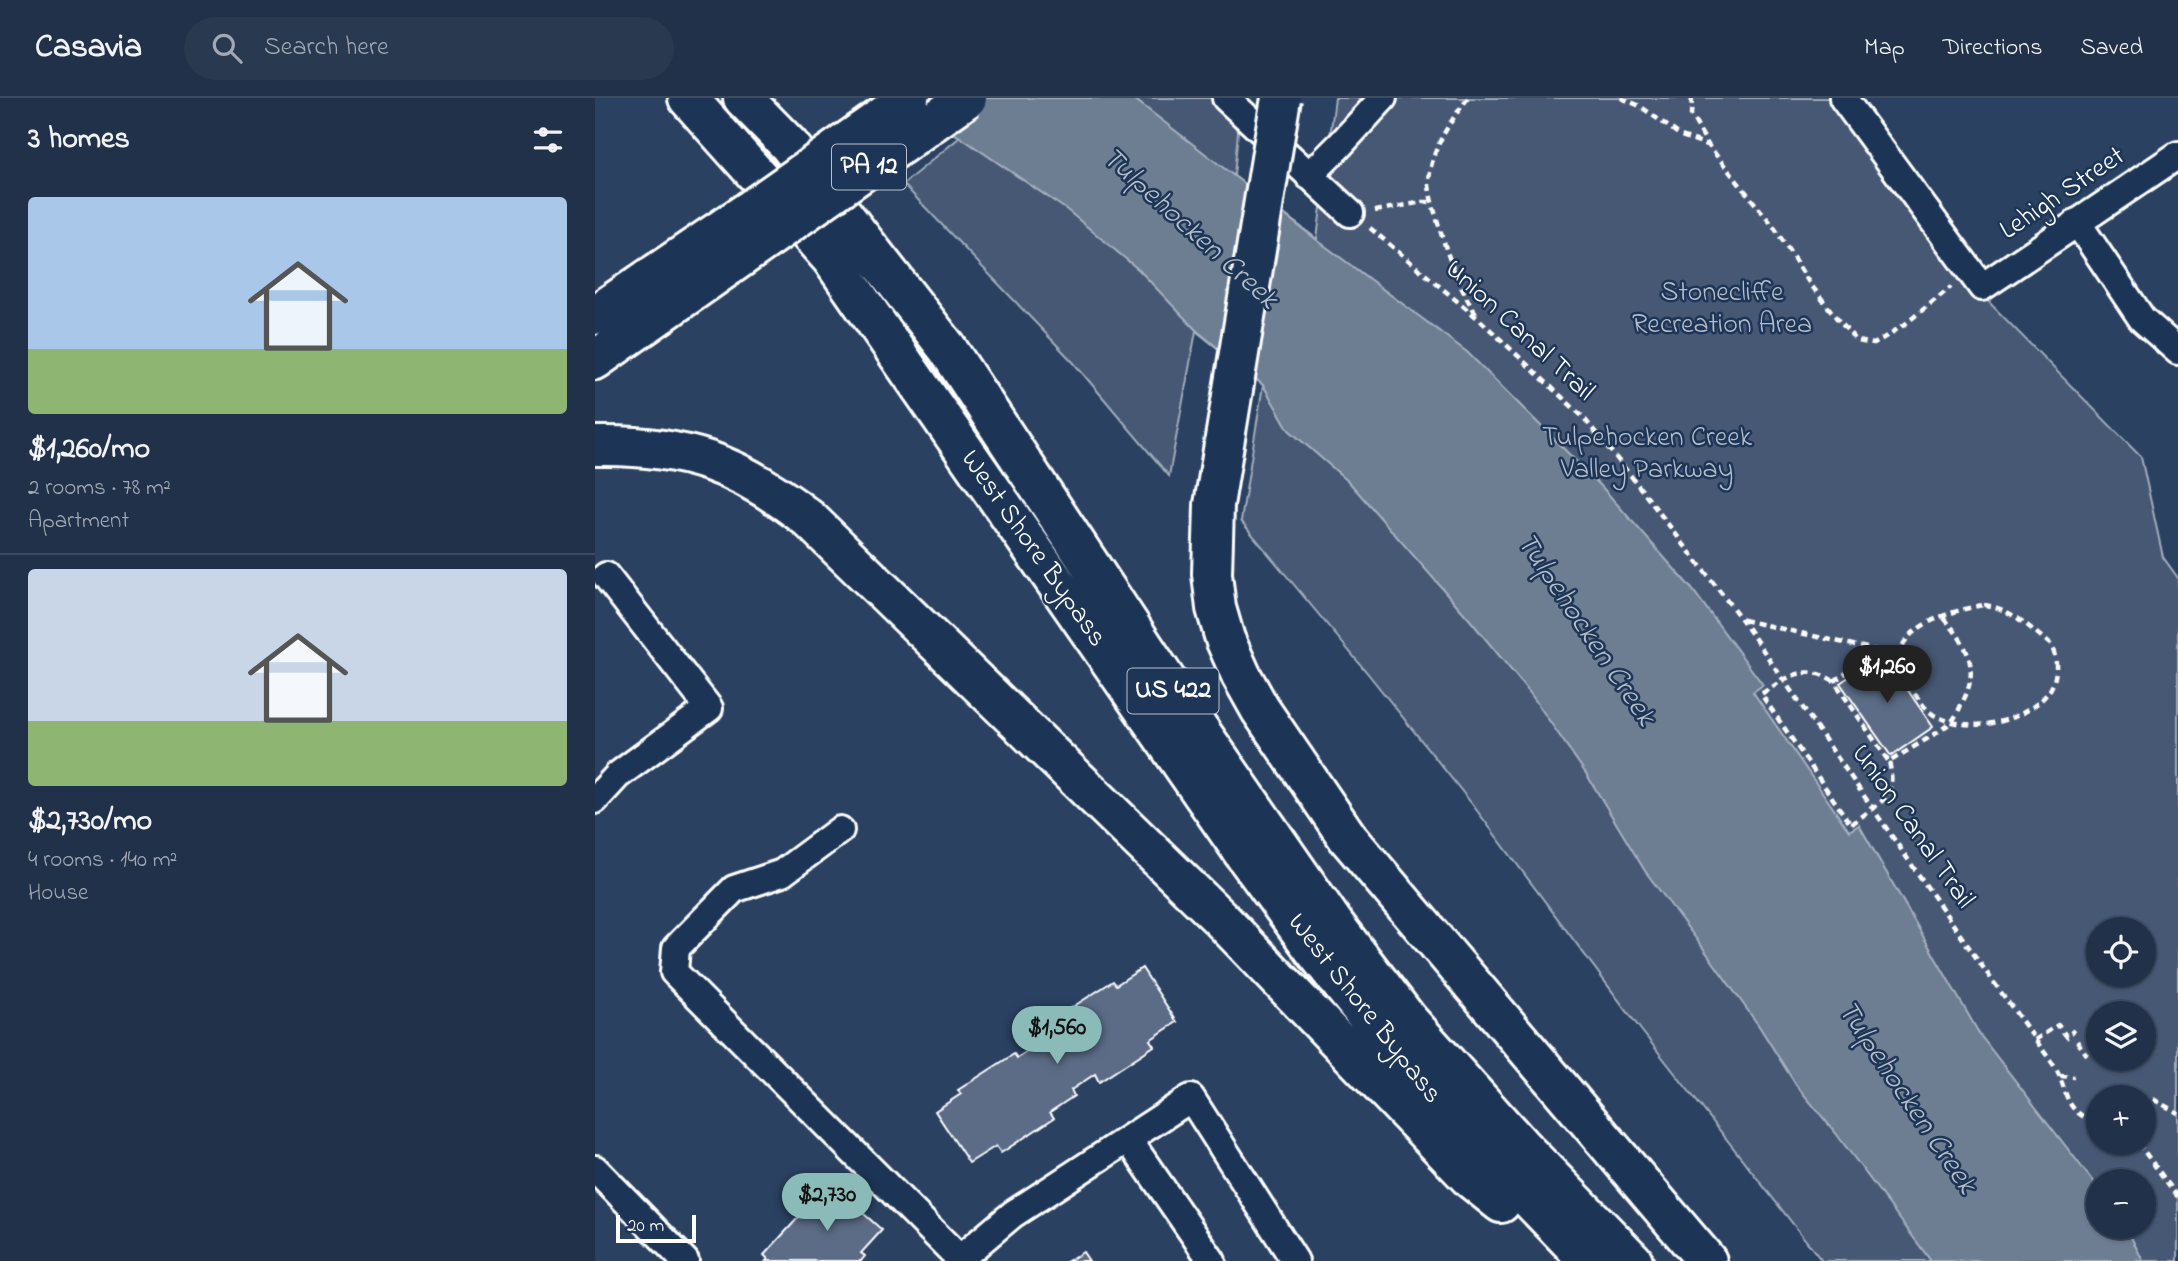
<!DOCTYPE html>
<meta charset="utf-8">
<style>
body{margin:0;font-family:"Indie Flower",sans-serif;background:#283950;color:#f1f3f6;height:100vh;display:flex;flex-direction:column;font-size:26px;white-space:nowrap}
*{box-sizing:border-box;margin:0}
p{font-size:23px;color:#a2a9b4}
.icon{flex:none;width:38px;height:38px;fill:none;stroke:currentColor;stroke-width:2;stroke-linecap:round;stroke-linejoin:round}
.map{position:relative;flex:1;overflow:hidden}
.sheet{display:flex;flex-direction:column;background:#203149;width:595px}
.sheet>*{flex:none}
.buttons{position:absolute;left:1491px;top:819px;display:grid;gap:14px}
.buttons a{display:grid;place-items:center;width:70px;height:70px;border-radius:50%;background:#203149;box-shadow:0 2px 5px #0004,0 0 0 2px #3d4c61;font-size:35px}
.scale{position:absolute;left:21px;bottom:18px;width:80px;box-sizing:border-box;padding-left:7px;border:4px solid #fff;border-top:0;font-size:19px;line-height:24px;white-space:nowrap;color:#fff;-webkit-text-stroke:5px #1d3557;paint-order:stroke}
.price{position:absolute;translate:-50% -60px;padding:0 16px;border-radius:24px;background:#8bbbb9;color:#111;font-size:23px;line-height:46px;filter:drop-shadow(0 2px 4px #0008)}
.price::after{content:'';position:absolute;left:50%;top:42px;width:21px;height:16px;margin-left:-10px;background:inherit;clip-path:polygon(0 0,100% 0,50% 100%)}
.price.selected{background:#222;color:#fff}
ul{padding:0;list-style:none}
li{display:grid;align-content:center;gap:14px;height:371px;padding:0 28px}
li+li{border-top:2px solid #3d4c61}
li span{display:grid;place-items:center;height:217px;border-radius:7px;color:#555}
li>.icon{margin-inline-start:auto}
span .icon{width:126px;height:126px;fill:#fffc;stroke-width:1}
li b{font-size:30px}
h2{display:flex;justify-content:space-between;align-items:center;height:84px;padding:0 28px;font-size:30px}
header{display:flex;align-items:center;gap:42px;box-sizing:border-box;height:98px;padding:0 35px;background:#203149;border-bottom:2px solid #3d4c61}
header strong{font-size:33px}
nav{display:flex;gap:38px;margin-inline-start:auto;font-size:24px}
.search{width:490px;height:63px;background:#283950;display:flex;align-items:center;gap:18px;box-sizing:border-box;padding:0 24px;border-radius:38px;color:#a2a9b4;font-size:26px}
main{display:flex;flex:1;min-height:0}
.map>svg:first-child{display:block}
.green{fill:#465975;stroke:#a2acba;stroke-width:2;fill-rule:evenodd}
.water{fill:#6d7d92;stroke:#a7b1be;stroke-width:2}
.building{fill:#5b6c86;stroke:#fff;stroke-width:2}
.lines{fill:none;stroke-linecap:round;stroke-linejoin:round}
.minor-casing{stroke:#fff;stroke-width:32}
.highway-casing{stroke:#fff;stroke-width:44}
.path{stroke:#fff;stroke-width:4.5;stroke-dasharray:7 5;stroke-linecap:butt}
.minor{stroke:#1d3557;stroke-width:26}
.highway{stroke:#1d3557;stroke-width:38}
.highway-bridge-casing{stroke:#fff;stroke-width:44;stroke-linecap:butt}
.highway-bridge{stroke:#1d3557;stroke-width:38}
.labels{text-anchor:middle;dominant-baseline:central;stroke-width:5;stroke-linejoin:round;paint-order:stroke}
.shield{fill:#1d3557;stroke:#bbc2cd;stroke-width:2}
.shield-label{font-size:26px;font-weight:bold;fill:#fff}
.street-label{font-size:28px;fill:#fff;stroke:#1d3557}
.park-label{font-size:28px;fill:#b5bdc8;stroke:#1d3557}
.water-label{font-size:30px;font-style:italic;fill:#b6bec8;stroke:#1d3557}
</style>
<header>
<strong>Casavia</strong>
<div class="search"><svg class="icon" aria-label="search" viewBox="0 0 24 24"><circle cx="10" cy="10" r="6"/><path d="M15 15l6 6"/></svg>Search here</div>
<nav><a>Map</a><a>Directions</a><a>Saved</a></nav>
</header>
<main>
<section class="sheet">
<h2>3 homes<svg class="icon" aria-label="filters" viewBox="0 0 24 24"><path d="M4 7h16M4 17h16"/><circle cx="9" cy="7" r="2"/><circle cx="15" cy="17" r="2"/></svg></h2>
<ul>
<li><span style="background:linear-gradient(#a9c7e8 70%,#8fb573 0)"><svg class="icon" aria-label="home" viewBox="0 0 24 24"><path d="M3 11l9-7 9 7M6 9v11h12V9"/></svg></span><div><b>$1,260/mo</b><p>2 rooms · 78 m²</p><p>Apartment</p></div></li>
<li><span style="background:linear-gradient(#c9d6e8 70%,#8fb573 0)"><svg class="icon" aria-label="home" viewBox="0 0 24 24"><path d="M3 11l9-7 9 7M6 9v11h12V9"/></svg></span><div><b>$2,730/mo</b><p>4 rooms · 140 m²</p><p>House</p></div></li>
</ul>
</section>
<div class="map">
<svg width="1583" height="1163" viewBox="0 0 1583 1163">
<rect width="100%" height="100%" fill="#2a4161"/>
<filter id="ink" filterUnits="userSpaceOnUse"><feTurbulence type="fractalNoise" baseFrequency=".0143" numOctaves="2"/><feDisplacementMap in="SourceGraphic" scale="14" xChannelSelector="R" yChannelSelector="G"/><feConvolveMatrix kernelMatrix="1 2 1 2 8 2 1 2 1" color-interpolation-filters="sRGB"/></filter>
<g filter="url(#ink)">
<path class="green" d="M303,0H646L639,78L722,141L740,0H1238L1367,187L1370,185L1383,193L1546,359L1568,459L1583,480V1163H1227L1046,932L877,706L774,577L646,423L668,287L601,233L574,378L478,264L308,86L365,39ZM1503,831H1549V877H1503ZM1503,915H1549V961H1503ZM1503,999H1549V1045H1503ZM1503,1083H1549V1129H1503Z"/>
<path class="water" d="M303,0H538L722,142L872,254L1006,388L1097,491L1168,587L1158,594L1254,733L1264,727L1385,937L1503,1090V1129H1531L1548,1163H1336L1240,1034L1201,987L1164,928L1108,850L1050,773L992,677L935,595L875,522L754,384L694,332L668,287L601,232L544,172L472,112L365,39Z"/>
<path class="building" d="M1288,556L1338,629L1296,658L1245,585Z
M547,870L582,924L555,942L559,948L504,984L500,976L476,992L479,998L455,1014L459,1020L406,1055L401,1048L374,1065L340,1013L366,996L363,992L419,956L422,960L445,945L441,939L465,924L462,919L518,883L521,887Z
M239,1089L287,1132L266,1155L270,1158L266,1163H171L173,1161L169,1157L214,1108L218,1112Z
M488,1154L494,1163H473Z"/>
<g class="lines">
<defs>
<path id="minor" d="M631,0L755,115
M1248,0L1387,189L1583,57
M714,78L745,47L788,0
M1482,124L1547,221L1583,253
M0,702L23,677L114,610L11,478
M245,732L187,775L139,791L81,850L79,874L365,1161
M533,1041L617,1163
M0,1071L90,1163
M362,1163L418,1116L596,1000L700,1163"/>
<path id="highway" d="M93,0L236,160L649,756L720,853L836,999L994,1163
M148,0L194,47L352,250L590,611L739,826L813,922L925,1047L1038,1163
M0,217L155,112
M0,262L175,139
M0,348C89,346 144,366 214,421L627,822L876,1081L906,1105
M619,407L617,476L621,510L630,541L646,577L665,611L753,740L1112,1163"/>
</defs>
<use href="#minor" class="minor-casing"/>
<use href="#highway" class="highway-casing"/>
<path class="path" d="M873,0C854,25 834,54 834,87C835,98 838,108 841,118C851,153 862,187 882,217
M1026,0L1045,8L1086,38L1113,47
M1097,0L1096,17L1113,47L1179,129L1213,183L1244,223L1262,243L1279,246L1309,227L1356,189
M780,113L828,104H837
M775,130L886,223L988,319L1036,378L1147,522L1387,868L1458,966C1476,995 1464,1010 1503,1026
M1389,507C1416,510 1435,530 1455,546C1464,560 1463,583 1452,596C1426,626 1374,636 1339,617C1329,611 1322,598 1315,589C1276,537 1351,513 1389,507Z
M1148,522L1285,553H1304
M1285,553L1239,583L1294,664C1314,651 1336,640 1354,626C1360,621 1363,614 1366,607C1386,571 1373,547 1348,519
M1239,583C1208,565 1194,579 1166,596L1256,727C1280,706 1304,703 1294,664
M1440,942L1463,927L1472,939L1479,932
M1482,943L1492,957
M1465,978L1479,979
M1558,1001L1583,1015
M1543,1045L1583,1099"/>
<use href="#minor" class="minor"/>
<use href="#highway" class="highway"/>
<defs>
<path id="highway-bridge" d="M155,112L314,0
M175,139L372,0
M619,407L686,0"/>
</defs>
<use href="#highway-bridge" class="highway-bridge-casing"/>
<use href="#highway-bridge" class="highway-bridge"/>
</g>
</g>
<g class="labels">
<g class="shield">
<rect x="237" y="46.5" width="74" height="45" rx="5"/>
<rect x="532.5" y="570.5" width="91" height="45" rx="5"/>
</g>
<g class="shield-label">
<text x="274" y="69">PA 12</text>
<text x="578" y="593">US 422</text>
</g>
<g class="street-label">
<text transform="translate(1468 96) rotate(-34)">Lehigh Street</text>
<text transform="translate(924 233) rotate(43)">Union Canal Trail</text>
<text transform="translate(438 451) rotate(55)">West Shore Bypass</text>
<text transform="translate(1317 729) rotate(55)">Union Canal Trail</text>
<text transform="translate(769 911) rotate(52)">West Shore Bypass</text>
</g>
<g class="park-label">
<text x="1127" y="195">Stonecliffe<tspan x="1127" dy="32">Recreation Area</tspan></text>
<text x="1052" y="340">Tulpehocken Creek<tspan x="1052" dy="32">Valley Parkway</tspan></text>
</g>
<g class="water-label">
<text transform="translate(594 131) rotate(42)">Tulpehocken Creek</text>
<text transform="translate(990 532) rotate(56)">Tulpehocken Creek</text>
<text transform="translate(1311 1000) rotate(56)">Tulpehocken Creek</text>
</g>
</g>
</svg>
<div class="buttons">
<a><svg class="icon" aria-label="locate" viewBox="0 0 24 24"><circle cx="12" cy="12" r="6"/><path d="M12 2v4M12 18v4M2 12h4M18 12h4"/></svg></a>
<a><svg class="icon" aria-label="layers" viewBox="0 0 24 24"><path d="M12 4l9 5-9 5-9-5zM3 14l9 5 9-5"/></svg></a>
<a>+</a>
<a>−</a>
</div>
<div class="scale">20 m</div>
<b class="price selected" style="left:1292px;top:607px">$1,260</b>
<b class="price" style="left:462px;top:968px">$1,560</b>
<b class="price" style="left:232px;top:1135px">$2,730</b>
</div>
</main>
